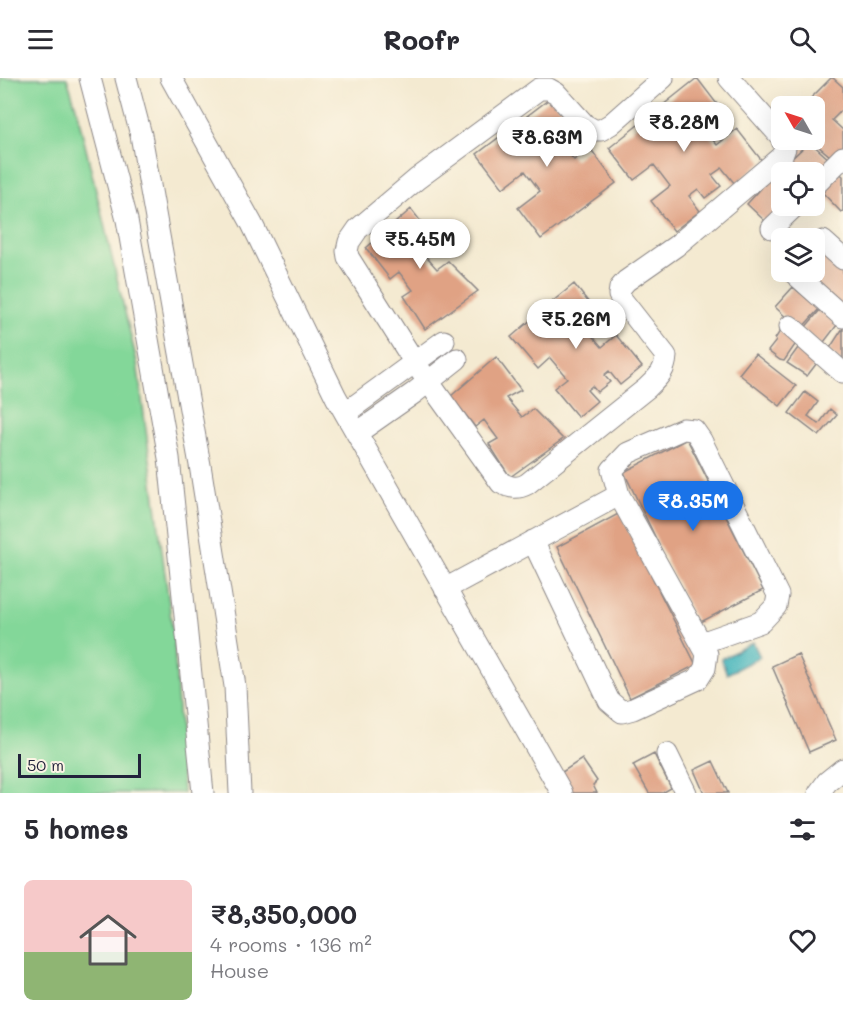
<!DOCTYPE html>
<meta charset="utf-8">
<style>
body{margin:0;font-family:Mali,sans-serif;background:#f2f2f3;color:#2b2b33;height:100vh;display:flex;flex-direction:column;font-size:22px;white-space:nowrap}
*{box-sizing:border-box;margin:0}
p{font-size:20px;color:#7c7c81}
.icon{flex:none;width:33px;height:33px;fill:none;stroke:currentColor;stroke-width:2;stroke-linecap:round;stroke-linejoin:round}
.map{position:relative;height:715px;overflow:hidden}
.side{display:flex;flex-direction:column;background:#fff;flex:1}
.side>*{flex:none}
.needle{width:39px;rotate:309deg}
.buttons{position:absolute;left:771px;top:18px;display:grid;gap:12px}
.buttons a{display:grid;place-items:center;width:54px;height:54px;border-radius:9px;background:#fff;box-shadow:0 6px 24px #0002;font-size:30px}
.scale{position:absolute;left:18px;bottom:15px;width:123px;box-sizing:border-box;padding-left:6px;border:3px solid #22223b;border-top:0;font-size:16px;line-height:21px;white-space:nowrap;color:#22223b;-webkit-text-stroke:4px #fcf5e5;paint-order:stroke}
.price{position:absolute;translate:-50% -51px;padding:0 14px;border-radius:21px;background:#fff;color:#222;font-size:20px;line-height:39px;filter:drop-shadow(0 2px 3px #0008)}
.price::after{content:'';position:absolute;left:50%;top:36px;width:18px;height:14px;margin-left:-9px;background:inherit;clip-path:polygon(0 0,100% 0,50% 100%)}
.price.current{background:#1a73e8;color:#fff}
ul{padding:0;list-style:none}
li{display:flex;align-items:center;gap:18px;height:150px;padding:0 24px}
li span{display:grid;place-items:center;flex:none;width:168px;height:120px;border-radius:9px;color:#555}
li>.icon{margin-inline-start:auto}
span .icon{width:72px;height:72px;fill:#fffc;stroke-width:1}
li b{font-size:26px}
h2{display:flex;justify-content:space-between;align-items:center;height:72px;padding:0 24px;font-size:26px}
header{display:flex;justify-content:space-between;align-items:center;height:78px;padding:0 24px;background:#fff;font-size:27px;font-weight:700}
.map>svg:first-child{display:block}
.green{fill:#83d799;stroke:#527c6a;stroke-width:1.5}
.water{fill:#45b5bc;stroke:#346c7c;stroke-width:1.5}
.building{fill:#e0a284}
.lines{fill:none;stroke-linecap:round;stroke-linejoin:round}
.minor-casing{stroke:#8b8686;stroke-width:23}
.minor{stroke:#fff;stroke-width:21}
</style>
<header><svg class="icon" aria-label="menu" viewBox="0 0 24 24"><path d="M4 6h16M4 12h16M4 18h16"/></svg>Roofr<svg class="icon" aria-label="search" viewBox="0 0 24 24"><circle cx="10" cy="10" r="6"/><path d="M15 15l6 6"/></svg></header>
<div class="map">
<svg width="843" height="715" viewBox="0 0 843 715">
<rect width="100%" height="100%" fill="#fcf5e5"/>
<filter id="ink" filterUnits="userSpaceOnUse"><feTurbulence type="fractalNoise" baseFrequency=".0167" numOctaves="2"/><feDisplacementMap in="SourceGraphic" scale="12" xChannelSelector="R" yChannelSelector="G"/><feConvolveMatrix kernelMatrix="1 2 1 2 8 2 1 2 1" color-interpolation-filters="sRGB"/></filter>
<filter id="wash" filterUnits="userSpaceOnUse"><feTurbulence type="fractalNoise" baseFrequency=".008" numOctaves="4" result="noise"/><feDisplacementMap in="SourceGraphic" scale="24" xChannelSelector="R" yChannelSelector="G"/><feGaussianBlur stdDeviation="1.35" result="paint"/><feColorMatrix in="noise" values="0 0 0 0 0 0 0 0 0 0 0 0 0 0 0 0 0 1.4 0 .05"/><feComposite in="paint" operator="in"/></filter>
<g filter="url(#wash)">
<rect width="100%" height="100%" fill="#f4ead1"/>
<path class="green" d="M0,0H67L76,29L137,284L174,563L183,715H0Z"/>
<path class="water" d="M753,564L760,579L727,596L721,581Z"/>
<g id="blocks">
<path class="building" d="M697,0L720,30L700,46L717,67L737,51L763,84L735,106L722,90L712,97L721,108L705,120L698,111L689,118L700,133L674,153L651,123L670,108L654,87L634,102L609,70Z
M831,0H833L843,9V31L832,42L843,52V76L836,83L811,62H814V28H803Z
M552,19L575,51L559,63L574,82L590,70L616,105L541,161L518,130L540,113L525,93L503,110L477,76Z
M802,62H811L809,63L833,85L814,94H782V128L768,146L747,126L767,104L807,66Z
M839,95L843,98V133L841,134L822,114Z
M411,131L436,163L420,172L437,191L448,183L478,213L425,251L404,218L413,212L399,194L390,201L366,170Z
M819,165L843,190V233L802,194H814V171Z
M574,206L601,240L587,252L602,269L616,257L642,289L620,307L609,293L604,297L610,304L597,314L592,308L587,312L597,323L578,339L554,310L567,300L550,280L538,291L511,259L532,241L537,247L559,230L553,223Z
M793,209L819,231L800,252L775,229Z
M821,231L837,247L821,268L803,252Z
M843,250V285L828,273Z
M780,253L797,264L784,283L780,282L768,273L776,263L775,261Z
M803,263L820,281L807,298L787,285Z
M755,276L796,308L780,328L739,296Z
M496,279L521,312L506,320L522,339L533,331L563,361L510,399L489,366L498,361L484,342L475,349L451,318Z
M805,314L818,324L808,338L819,346L830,331L837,337L819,358L789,335Z
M687,361L763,512L697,546L624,394Z
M620,435L696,587L630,620L557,469Z
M798,576L836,662L809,674L772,588Z
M654,676L671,710L664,714V715H649L633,687Z
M582,681L597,703L593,707L597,715H571L559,696Z
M713,683L728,715H704L694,692Z"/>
</g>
</g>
<g filter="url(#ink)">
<use href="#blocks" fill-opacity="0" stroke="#8b8686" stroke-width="1.5"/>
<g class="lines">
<defs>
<path id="minor" d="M90,0L127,142L169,380L203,715
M126,0L141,57L200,387L235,608L240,715
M171,0L252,146L336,319L562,715
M663,0L611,46L601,52H594L585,47L556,15L549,11H539L417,101L358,151L349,164L347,173L348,179L415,285L501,405C511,410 518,411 527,406L647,310C658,299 665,294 666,278L622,222L619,217L620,210L626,203L676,168L775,84L782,78L785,70L782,62
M729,0L782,60
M814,108L843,79
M772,150L795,128
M823,163L843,181
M795,196L843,239
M790,248L842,294
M345,335L444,263
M357,355L414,315L457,281
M619,417L612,392L628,375L683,351L694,352L701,362L778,517L776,528L761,544L701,565
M445,511L619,417L707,576L705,590L698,601L633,631L622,634L609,623L533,463
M667,676L686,715
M819,715L827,704L843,691"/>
</defs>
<use href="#minor" class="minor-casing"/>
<use href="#minor" class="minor"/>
</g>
</g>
</svg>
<div class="buttons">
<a><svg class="needle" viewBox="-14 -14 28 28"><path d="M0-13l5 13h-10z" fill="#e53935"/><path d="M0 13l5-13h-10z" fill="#7c7c81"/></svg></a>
<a><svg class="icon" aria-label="locate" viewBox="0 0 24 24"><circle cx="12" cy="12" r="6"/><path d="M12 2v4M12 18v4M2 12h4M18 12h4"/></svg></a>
<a><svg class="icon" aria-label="layers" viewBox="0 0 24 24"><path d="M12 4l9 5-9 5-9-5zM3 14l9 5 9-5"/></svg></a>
</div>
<div class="scale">50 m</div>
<b class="price" style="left:684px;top:75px">₹8.28M</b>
<b class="price" style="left:547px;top:90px">₹8.63M</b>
<b class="price" style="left:420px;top:192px">₹5.45M</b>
<b class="price" style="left:576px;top:272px">₹5.26M</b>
<b class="price current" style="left:693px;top:454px">₹8.35M</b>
</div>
<section class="side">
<h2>5 homes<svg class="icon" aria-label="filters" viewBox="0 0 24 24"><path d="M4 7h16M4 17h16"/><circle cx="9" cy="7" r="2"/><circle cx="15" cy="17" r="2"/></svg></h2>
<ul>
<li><span style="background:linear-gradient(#f6c9c9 60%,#8fb573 0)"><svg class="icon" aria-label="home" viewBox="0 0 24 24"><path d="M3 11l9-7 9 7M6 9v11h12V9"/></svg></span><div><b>₹8,350,000</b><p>4 rooms · 136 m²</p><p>House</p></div><svg class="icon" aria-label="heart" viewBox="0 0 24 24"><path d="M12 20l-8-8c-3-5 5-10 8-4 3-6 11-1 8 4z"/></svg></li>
</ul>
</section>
